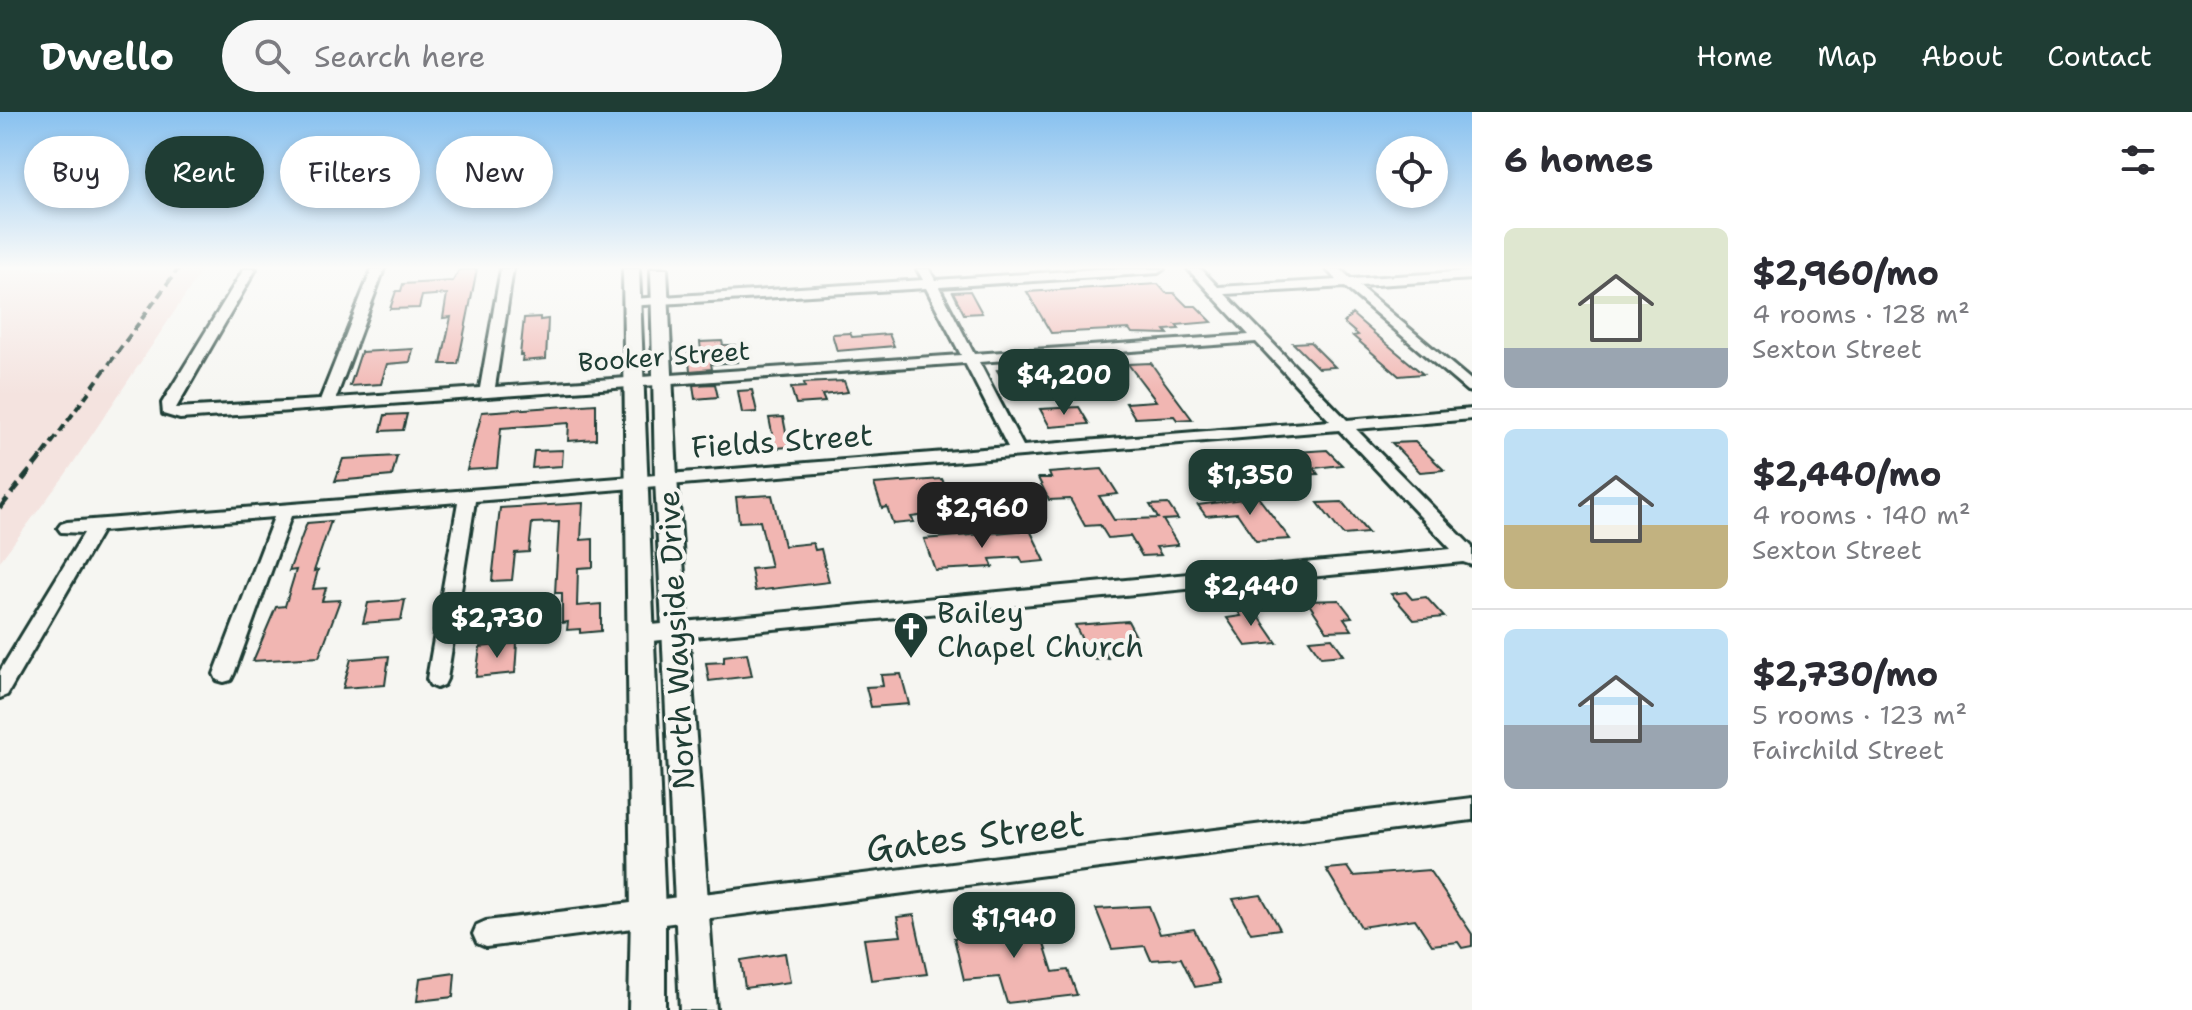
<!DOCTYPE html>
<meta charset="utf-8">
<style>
body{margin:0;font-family:"Shantell Sans",sans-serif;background:#f7f7f7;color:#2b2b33;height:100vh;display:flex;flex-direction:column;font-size:30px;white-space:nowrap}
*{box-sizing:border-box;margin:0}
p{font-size:26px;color:#7c7c81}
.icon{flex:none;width:44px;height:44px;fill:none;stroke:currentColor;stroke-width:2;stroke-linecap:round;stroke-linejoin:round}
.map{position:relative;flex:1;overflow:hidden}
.details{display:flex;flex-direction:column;background:#fff;width:720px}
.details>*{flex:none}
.top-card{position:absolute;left:24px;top:24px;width:760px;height:72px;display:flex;gap:16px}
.fabs{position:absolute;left:1376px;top:24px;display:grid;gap:16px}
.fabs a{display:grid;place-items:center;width:72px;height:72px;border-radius:50%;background:#fff;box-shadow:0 4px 12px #0003;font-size:40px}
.price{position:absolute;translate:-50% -68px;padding:0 18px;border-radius:16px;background:#1f3d34;color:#fff;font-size:26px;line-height:52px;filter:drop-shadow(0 2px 4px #0008)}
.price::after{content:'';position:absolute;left:50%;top:48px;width:24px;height:18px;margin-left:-12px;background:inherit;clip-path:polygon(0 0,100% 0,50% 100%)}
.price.active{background:#222;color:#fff}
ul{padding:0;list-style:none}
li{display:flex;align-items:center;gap:24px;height:200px;padding:0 32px}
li+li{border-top:2px solid #e1e1e2}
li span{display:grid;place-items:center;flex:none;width:224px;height:160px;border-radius:12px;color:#555}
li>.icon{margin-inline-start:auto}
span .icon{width:96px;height:96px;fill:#fffc;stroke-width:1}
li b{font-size:34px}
h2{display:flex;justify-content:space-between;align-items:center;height:96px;padding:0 32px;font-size:34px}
.chip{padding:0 28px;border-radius:36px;background:#fff;box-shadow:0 4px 12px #0003;font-size:28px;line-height:72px}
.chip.active{background:#1f3d34;color:#fff}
header{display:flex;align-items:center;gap:48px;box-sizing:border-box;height:112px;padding:0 40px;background:#1f3d34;color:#fff}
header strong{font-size:38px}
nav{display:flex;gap:44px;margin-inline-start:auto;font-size:28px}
.search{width:560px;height:72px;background:#f7f7f7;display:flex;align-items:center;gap:20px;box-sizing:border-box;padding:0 28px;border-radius:44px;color:#7c7c81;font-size:30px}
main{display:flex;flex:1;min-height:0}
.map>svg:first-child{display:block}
.built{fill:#f4e3df}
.building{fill:#f1b6b2;stroke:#1f3d34;stroke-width:2}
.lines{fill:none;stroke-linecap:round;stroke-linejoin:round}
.street-casing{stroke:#1f3d34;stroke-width:6}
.secondary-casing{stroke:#1f3d34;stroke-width:6}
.street{fill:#f6f6f2;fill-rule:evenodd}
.secondary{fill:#f6f6f2;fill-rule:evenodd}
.rail-far1{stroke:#1f3d34;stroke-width:4;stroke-dasharray:9 5;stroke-linecap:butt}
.rail{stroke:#1f3d34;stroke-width:5;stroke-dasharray:12 6;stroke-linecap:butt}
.labels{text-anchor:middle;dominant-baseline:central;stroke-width:8;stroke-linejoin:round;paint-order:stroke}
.far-street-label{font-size:26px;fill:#1f3d34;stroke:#f6f6f2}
.street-label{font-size:30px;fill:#1f3d34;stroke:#f6f6f2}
.poi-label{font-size:30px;fill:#1f3d34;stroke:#f6f6f2;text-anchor:start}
.near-street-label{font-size:36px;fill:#1f3d34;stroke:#f6f6f2}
</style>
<header>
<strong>Dwello</strong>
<div class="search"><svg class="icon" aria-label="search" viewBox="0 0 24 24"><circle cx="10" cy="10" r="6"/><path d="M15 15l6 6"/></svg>Search here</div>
<nav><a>Home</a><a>Map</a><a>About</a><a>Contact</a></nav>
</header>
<main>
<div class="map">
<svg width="1472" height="898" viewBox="0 0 1472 898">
<rect width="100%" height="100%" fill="#f6f6f2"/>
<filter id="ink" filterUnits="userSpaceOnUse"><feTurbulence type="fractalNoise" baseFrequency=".0125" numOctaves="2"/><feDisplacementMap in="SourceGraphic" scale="16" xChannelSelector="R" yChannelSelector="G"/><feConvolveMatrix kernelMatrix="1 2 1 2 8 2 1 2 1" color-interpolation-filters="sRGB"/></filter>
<g filter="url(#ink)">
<path class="built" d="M0,157H203L65,363L0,449Z"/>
<path class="building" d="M477,157L458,252H441L451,205L443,206L447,182L422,184L419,196L390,197L396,179H401L403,172L453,169L459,158Z
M1158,172L1166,181H1174L1187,194H1196L1212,210L1176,213L1179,217L1165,218L1168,222L1132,221L1129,217L1051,221L1027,180Z
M970,179L982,201L964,202L953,180Z
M1352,202L1375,222L1423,262L1399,264L1353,224L1358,223L1344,211Z
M540,205V208L548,207L546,247L522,249L523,243H520L524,206Z
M850,221L852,225L889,222L894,234L837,239L832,222Z
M722,229L723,233H735L738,250L711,252L712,257L690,259L688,240L701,239L700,230Z
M1310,230L1335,255L1318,256L1293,231Z
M413,237L410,250L387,252L381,272L350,274L361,240Z
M1151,251L1163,268L1192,307L1177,308L1174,304L1135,306L1126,291L1156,289L1128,252Z
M1097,253L1107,268L1083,270L1073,255Z
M1036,255L1044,268L1004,270L997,258Z
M844,269L848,280L822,283L825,290L796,292L791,276L805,275L804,271Z
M715,272L718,285L695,287L693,273Z
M752,278L757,300L742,301L738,279Z
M596,292V327L568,329L569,311L501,316L497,356L467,358L482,300Z
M1079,295L1089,312L1050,315L1040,297Z
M407,302L403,318L381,319L385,303Z
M783,305L789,335L775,336L769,306Z
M1415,330L1444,358L1420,360L1392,331Z
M563,338L562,354L532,356L534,339Z
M1327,338L1342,353L1314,356L1318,362L1293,363L1288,357H1247L1236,344Z
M397,344L392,364L335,369L343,347Z
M1102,357L1118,382L1099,384L1114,408L1158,406L1150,393L1168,392L1178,407L1163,408L1178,433L1156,435L1161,443L1142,444L1130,424L1108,426L1100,413L1085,414L1070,387L1049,388L1038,366H1051L1049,361Z
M942,367L949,383L934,385L942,401L911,405L914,410L893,412L887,395L882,396L874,372Z
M772,383L784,434L813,431L815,438L821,437L829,470L755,479L751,457L771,455L760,409L739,410L736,385Z
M1258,385L1290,427L1256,429L1237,401L1206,404L1198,393Z
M1342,390L1368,421L1343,423L1318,391Z
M583,391L581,428L593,427V455L578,456L577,494L601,492V519L580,521V517L567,518L568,510L562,511V481H555L559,410L532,411L529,440L515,441L512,468L492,469L500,396Z
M331,409L314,459L318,458L313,477L326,476L322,489L340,488L319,545L253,549L276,495L285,494L296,458L289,459L307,411Z
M1030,418L1045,449L1023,451L1020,445L990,447L993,455L935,458L924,427Z
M1406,480L1412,487L1426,485L1444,505L1414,508L1391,482Z
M405,488L401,508L363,511L368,491Z
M1339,488L1352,505L1344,506L1352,518L1327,519L1307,489Z
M1253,496L1277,531L1246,534L1227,506L1241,504L1237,498Z
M1128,509L1139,530L1101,533L1108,546L1091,547L1075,513Z
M1332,526L1344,543L1321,545L1309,528Z
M517,531L515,561L476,565L480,535Z
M747,541L752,564L709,569L706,551L724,550V544Z
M389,544L385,573L343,576L351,547Z
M901,562L909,592L871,595L866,575L883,574L881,563Z
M1347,755L1353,764L1429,758L1472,822V834L1462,836L1458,830L1432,833L1415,807L1361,815L1326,757Z
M1261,783L1280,817L1251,821L1233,787Z
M1149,794L1160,822L1194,817L1220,871L1195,875L1181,846L1151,848L1145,834L1112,837L1096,797Z
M914,803L927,862L871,868L864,827L901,824L897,805Z
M1035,803L1053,860L1068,858L1077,883L1007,891L999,865L964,868L954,826L988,824L983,808Z
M785,841L790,870L745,876L741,848Z
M455,861L453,885L417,889L420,866Z"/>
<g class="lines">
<defs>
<path id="street" d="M244,157H256L176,296L320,288L372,157H384L336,286L480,276L501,157H513L495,275L961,243L926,176L627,194L626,191L632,187L923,168L917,157H929L935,168L1099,157H1164L1158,161L939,175L974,242L1249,223L1188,157H1201L1218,175L1337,168L1326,157H1340L1351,167L1472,159V167L1359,174L1472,269V280L1467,279L1345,175L1225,182L1347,308L1472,297V307L1356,317L1472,435V453L1463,450L641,530L634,528L631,522L634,516L641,514L1451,437L1339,318L475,389L447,567L444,573L437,576L430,573L427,567L458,390L291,404L234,562L231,568L224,570L217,568L214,562L274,405L102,419L7,583L0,586V559L84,421L61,420L58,416L61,412L67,410L1008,335L965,251L180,307L163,302L162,291ZM1256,230L1330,309L1023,334L979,250Z
M1472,686V708L486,835L477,831L473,822L477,813L486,809Z"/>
<path id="secondary" d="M623,157H639L665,801V898H629L631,801Z
M651,157H667L677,366L716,898H680L655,366Z"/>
</defs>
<use href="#street" class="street-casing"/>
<use href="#secondary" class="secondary-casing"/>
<use href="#street" class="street"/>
<use href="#secondary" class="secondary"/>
<path class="rail-far1" d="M43,343L178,157"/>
<path class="rail" d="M0,396L44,341"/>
</g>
</g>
<linearGradient id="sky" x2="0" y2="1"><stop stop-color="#88c1ef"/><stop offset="0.55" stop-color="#fbfbf9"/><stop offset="1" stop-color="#fbfbf9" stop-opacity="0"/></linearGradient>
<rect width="1472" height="283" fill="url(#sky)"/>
<defs>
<symbol id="church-pin" viewBox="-11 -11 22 30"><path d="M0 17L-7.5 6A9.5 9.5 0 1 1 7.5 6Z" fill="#1f3d34" stroke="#f6f6f2"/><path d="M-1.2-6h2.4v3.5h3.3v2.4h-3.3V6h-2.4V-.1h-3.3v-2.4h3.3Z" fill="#fff"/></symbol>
</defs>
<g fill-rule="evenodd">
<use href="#church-pin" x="891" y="497" width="40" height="54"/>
</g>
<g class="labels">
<g class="far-street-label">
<text transform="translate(664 244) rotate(-4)">Booker Street</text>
</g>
<g class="street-label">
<text transform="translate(782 329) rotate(-4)">Fields Street</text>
<text transform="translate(676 528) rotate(-93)">North Wayside Drive</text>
</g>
<g class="poi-label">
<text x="937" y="500">Bailey<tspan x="937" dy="34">Chapel Church</tspan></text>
</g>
<g class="near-street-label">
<text transform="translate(975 724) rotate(-7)">Gates Street</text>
</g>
</g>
</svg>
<div class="fabs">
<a><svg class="icon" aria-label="locate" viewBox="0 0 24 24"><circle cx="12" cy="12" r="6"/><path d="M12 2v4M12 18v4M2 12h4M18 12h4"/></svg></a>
</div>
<b class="price" style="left:1064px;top:305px">$4,200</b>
<b class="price" style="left:1250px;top:405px">$1,350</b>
<b class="price active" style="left:982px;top:438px">$2,960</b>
<b class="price" style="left:1251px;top:516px">$2,440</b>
<b class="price" style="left:497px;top:548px">$2,730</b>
<b class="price" style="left:1014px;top:848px">$1,940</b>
<div class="top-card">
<a class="chip">Buy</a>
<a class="chip active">Rent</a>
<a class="chip">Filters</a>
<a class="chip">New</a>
</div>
</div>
<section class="details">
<h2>6 homes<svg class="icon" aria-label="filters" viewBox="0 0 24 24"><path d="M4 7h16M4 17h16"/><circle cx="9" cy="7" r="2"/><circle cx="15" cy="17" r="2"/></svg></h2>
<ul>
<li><span style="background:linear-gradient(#dfe7d0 75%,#9aa5b1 0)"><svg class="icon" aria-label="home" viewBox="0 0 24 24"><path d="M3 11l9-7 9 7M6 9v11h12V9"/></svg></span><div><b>$2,960/mo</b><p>4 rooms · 128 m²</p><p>Sexton Street</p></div></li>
<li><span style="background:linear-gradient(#bfe0f5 60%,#c2b280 0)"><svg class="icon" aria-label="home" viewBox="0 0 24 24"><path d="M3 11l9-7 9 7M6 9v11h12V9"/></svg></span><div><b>$2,440/mo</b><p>4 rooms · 140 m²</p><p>Sexton Street</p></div></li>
<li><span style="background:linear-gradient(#bfe0f5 60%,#9aa5b1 0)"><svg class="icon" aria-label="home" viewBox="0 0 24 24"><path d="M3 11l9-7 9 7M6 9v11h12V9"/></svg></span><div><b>$2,730/mo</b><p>5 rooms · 123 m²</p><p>Fairchild Street</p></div></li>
</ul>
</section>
</main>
